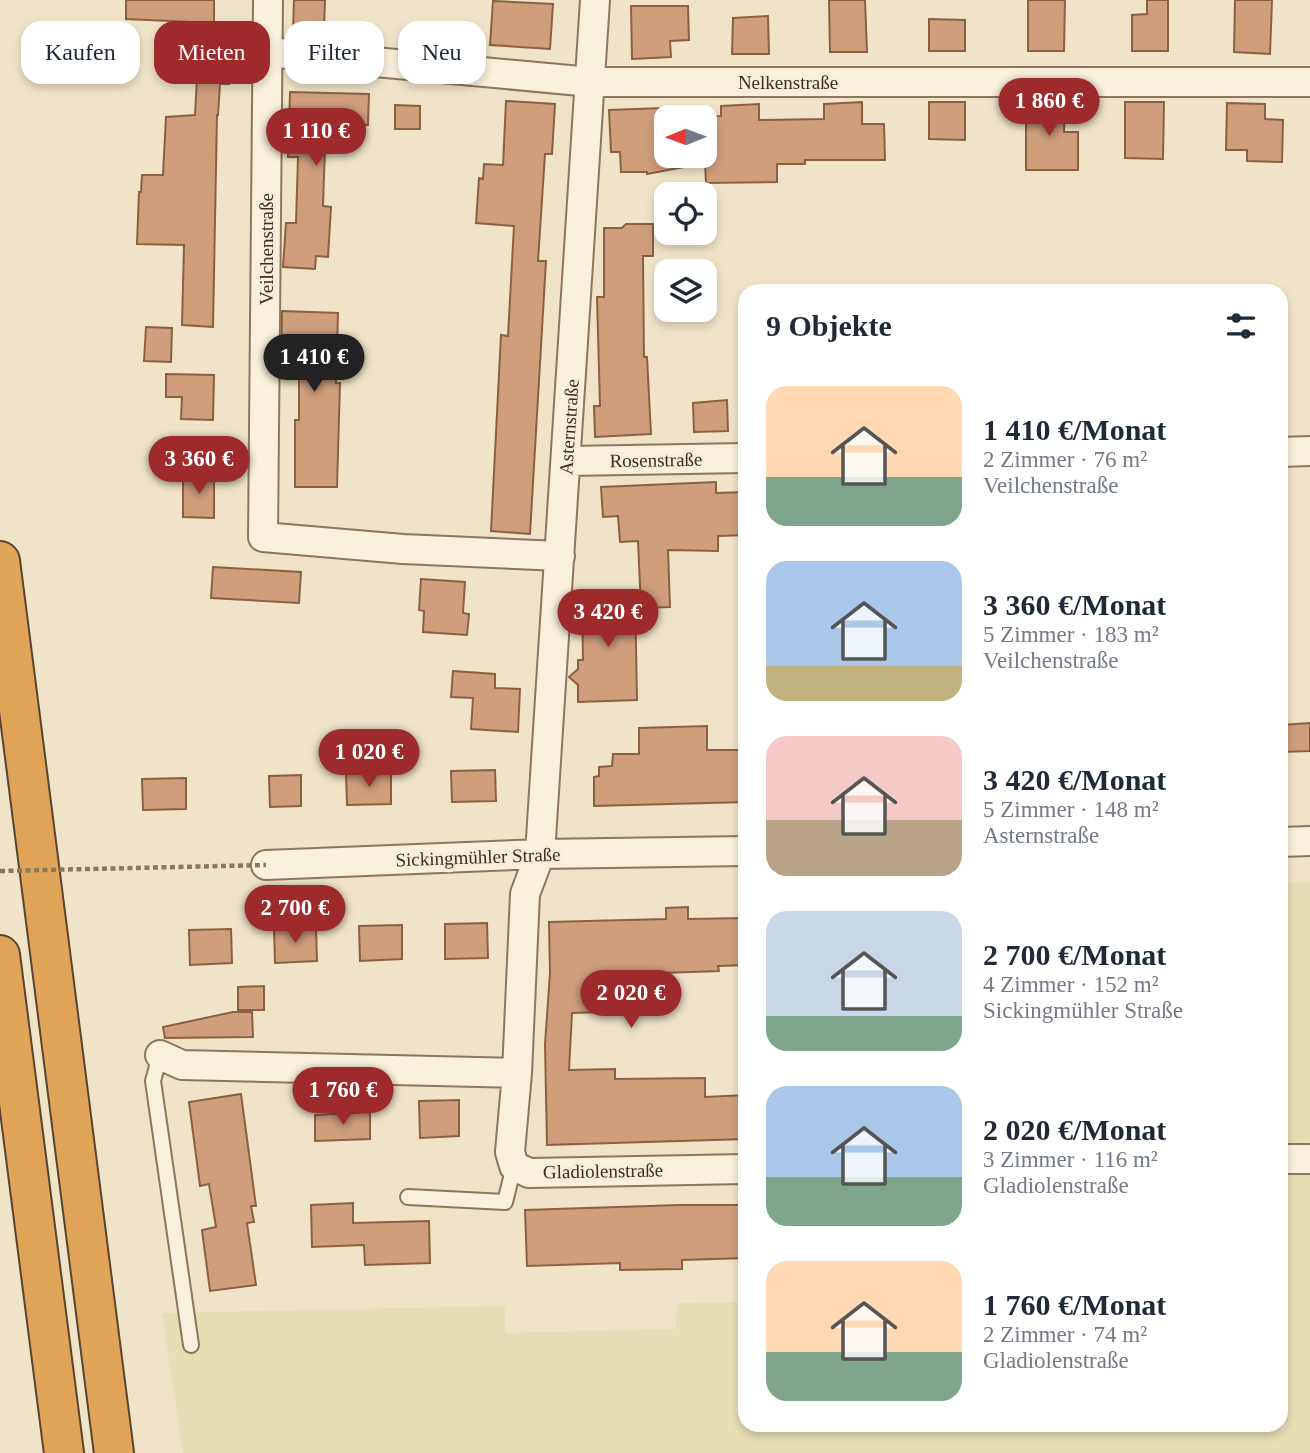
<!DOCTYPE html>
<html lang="de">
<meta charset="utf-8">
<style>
body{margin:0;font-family:Georgia,serif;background:#f2f2f3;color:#1f2937;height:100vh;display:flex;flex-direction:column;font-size:26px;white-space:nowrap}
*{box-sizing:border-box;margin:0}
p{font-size:23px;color:#747a83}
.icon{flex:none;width:38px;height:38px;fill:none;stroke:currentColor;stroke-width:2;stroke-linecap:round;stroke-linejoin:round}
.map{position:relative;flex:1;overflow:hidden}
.sheet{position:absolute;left:738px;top:284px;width:550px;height:1148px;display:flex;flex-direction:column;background:#fff;border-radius:21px;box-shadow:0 4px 10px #0003}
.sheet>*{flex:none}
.hud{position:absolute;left:21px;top:21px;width:612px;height:63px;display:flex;gap:14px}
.needle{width:46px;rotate:269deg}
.buttons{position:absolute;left:654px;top:105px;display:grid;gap:14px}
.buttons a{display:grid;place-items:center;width:63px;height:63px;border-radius:14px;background:#fff;box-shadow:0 4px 10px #0003;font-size:35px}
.price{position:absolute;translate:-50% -60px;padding:0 16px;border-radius:24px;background:#9e2a2b;color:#fff;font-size:23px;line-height:46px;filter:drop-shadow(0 2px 4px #0008)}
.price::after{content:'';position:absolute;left:50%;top:42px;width:21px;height:16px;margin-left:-10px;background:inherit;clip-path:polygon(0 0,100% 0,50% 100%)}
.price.selected{background:#222;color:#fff}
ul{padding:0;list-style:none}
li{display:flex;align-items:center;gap:21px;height:175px;padding:0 28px}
li span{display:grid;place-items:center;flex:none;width:196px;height:140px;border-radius:21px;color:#555}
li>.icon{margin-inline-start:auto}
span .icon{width:84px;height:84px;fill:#fffc;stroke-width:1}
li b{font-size:30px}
h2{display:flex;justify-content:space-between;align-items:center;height:84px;padding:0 28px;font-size:30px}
.tag{padding:0 24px;border-radius:21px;background:#fff;box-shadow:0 4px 10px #0003;font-size:24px;line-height:63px}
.tag.selected{background:#9e2a2b;color:#fff}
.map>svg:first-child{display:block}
.farmland{fill:#e6deb5}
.building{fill:#cf9f7d;stroke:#8d5f41;stroke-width:2}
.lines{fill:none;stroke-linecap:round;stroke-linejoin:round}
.lane-casing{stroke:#8d765c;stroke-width:18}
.street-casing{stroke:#8d765c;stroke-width:32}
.highway-casing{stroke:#5b4430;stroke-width:42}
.lane{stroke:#faf1dc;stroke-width:14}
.street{stroke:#faf1dc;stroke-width:28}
.highway{stroke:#e0a458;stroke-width:38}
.path-bridge{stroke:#8d765c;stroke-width:4.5;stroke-dasharray:5 3.5;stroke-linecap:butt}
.labels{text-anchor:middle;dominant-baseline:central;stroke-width:7;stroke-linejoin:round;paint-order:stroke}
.street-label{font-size:19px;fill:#3d2e20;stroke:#f7eed8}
</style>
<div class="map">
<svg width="1310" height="1453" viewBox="0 0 1310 1453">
<rect width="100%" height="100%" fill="#f0e4c8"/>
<path class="farmland" d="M1281,882H1310V1453H183L162,1313L505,1306V1333L676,1329L677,1303L745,1302L746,1424H1281Z"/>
<path class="building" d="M126,0H214V23L126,19Z
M294,0H325L324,31L293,30Z
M829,0H865L867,52H830Z
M1028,0H1065L1064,51H1028Z
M1147,0H1168V51H1132V15L1147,14Z
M1235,0H1272L1270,54L1234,52Z
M493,1L553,4L550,49L490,45Z
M631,6H688L689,40L670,41L671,57L632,59Z
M768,16L769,54H732L733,18Z
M929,19L965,20V51H929Z
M199,39L230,40L229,84H220L218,115H217L213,327L182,325L184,245L137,244L139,192H141L142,175H163L166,117L195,115Z
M290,92L369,94L368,125H338L337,147L325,146L323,206L331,207L328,257L316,256L315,269L283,267L286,223H296L298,157H288Z
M506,101L555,104L552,154H545L538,261H546L530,534L491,531L501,335L508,336L514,226L476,223L479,178L483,179L484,164L503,165Z
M1026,101H1065L1064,132H1078V170H1026Z
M862,102V124H884L885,160H805V164H777V182L706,183L705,163L647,174V172H621L620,152H611L609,110L663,108V119L667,118V156H705V117H688L721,116V106L759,104V120L824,119V104Z
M929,102H965V140L929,139Z
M1125,102H1164L1163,159L1125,158Z
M1227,103L1265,104V119L1283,120L1282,162L1247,161V150H1226Z
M395,105L420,106V129H395Z
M626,224H653V256H643L644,357H647L651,434L595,437L594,406H600L597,297H604V228H622Z
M282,311L338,313L336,383H340L337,487H295V420H299V376H281Z
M146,327L172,328L171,362L144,361Z
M166,374L214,375L213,420L181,419L182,397H166Z
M727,400L728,431L694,432L693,403Z
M183,474H214V518L183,517Z
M716,482V493L746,492V535L718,536V551L668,550L670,607L641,608L638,541L620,542L618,516L603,517L601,487Z
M213,567L301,572L299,603L211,598Z
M421,579L465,582L463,613L469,614L467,635L423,632L424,611L419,610Z
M609,593H635L637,700L578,702V685L569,677L578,669V660H583L582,597L606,596Z
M453,671L495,674V688L520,689L518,732L471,729L473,698L451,697Z
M1310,723V751L1281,752V725Z
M707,726V750H746V802L594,806V777L599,776V767L612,766L613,754H639V728Z
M495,770L496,801L452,802L451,771Z
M391,773V804L347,805L346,774Z
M301,775V806L270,807L269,776Z
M186,778V809L143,810L142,779Z
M688,907V919L746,918V965L718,966L719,971L633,974L634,1011L572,1013L569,1070L615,1069V1079L705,1078V1097L746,1095V1139L547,1145L545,1044L550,973L549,922L666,919V908Z
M487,923L488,958L445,959V924Z
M402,925V959L360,961L359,926Z
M316,927L317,961L275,963L274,928Z
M231,929L232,963L190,965L189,930Z
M264,986V1010H238V987Z
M233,1012H252L253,1037L165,1038L163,1027Z
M241,1094L256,1206H251L254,1222L247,1223L256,1285L210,1291L202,1230L216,1227L209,1184L200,1186L189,1102Z
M459,1100V1136L420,1138L419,1101Z
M370,1112V1139L315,1141V1115Z
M353,1203V1223L429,1221L430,1263L365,1265L364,1245L312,1247L311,1205Z
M680,1205H746V1258L682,1260V1269L620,1270V1263L527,1266L525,1210Z"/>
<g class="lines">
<defs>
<path id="lane" d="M160,1055L153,1081L191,1345
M408,1197L505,1202L514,1166"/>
<path id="street" d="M268,0L263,537L403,549L560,556
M595,0L540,854L525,894L517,1073L510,1152L514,1166L529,1173L746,1169
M267,52L591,82H1310
M1281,452L1310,451
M567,461L746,458
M1281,842L1310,841
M266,865L540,854L746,851
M160,1055L182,1065L517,1073
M1281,1159H1310"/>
<path id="highway" d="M0,561L114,1453
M0,955L64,1453"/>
</defs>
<use href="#lane" class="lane-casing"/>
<use href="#street" class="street-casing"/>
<use href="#highway" class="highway-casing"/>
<use href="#lane" class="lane"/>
<use href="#street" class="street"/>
<use href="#highway" class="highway"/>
<path class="path-bridge" d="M0,871L266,865"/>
</g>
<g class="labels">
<g class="street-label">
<text x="788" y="82">Nelkenstraße</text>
<text transform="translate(266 249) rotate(-90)">Veilchenstraße</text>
<text transform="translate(569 427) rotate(-86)">Asternstraße</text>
<text transform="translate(656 460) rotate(-1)">Rosenstraße</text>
<text transform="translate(478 857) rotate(-2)">Sickingmühler Straße</text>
<text transform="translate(603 1171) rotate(-1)">Gladiolenstraße</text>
</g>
</g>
</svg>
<div class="buttons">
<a><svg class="needle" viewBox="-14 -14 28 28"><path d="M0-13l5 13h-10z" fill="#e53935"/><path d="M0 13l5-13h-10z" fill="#747a83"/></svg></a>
<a><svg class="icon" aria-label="locate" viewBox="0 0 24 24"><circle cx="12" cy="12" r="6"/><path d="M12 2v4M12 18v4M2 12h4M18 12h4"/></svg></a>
<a><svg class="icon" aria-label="layers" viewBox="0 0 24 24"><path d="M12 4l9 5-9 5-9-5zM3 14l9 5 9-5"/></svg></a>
</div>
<b class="price" style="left:1049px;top:138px">1 860 €</b>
<b class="price" style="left:316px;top:168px">1 110 €</b>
<b class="price selected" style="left:314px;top:394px">1 410 €</b>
<b class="price" style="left:199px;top:496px">3 360 €</b>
<b class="price" style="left:608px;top:649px">3 420 €</b>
<b class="price" style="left:369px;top:789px">1 020 €</b>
<b class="price" style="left:295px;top:945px">2 700 €</b>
<b class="price" style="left:631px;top:1030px">2 020 €</b>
<b class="price" style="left:343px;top:1127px">1 760 €</b>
<div class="hud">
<a class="tag">Kaufen</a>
<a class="tag selected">Mieten</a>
<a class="tag">Filter</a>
<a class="tag">Neu</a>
</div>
<section class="sheet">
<h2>9 Objekte<svg class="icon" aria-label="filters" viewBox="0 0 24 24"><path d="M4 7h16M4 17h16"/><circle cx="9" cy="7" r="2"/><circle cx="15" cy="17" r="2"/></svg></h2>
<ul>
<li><span style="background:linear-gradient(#ffd9b3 65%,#7fa58c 0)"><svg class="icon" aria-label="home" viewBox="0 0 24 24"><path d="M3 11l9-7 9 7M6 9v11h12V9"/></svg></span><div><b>1 410 €/Monat</b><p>2 Zimmer · 76 m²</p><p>Veilchenstraße</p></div></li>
<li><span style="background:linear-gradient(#a9c7e8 75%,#c2b280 0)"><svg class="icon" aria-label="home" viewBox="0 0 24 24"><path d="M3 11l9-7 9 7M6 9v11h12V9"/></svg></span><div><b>3 360 €/Monat</b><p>5 Zimmer · 183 m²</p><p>Veilchenstraße</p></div></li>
<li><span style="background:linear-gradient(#f6c9c9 60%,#b9a48a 0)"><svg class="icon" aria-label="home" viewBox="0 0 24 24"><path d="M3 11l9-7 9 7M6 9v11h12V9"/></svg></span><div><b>3 420 €/Monat</b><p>5 Zimmer · 148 m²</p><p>Asternstraße</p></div></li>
<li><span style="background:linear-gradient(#c9d6e8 75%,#7fa58c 0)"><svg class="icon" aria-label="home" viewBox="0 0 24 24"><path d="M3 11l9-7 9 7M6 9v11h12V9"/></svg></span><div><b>2 700 €/Monat</b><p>4 Zimmer · 152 m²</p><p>Sickingmühler Straße</p></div></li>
<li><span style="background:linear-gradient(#a9c7e8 65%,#7fa58c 0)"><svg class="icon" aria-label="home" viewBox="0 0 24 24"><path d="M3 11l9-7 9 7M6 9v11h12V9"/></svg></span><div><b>2 020 €/Monat</b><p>3 Zimmer · 116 m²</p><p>Gladiolenstraße</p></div></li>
<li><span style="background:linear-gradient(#ffd9b3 65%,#7fa58c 0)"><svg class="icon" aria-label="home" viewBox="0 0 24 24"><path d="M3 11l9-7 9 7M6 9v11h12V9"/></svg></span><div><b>1 760 €/Monat</b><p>2 Zimmer · 74 m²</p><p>Gladiolenstraße</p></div></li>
</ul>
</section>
</div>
